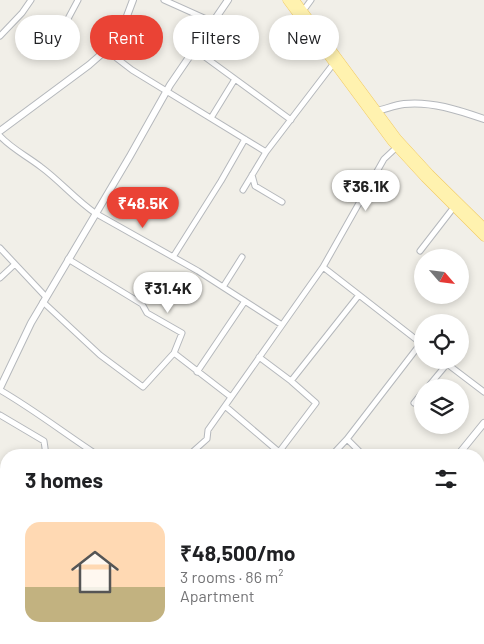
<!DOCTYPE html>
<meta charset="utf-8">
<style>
body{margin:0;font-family:Barlow,sans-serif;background:#f2f2f2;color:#202124;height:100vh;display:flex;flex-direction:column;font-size:19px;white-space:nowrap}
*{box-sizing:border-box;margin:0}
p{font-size:16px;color:#757577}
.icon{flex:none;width:28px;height:28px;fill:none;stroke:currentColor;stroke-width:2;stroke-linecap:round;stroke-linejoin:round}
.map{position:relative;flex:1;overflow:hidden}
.details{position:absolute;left:0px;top:449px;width:485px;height:196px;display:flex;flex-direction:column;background:#fff;border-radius:20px 20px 0 0;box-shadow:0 2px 8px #0003}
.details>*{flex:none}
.top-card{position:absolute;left:15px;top:15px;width:455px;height:45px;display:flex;gap:10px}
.needle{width:32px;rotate:118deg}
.tools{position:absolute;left:414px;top:249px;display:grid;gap:10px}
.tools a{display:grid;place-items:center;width:55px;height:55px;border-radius:50%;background:#fff;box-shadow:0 2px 8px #0003;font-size:25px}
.price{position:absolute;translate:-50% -42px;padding:0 11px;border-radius:18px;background:#fff;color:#222;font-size:16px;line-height:32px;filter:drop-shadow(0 1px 2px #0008)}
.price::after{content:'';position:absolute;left:50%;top:30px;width:15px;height:11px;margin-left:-8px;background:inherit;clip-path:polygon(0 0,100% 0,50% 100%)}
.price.selected{background:#ea4335;color:#fff}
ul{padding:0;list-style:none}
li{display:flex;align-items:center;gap:15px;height:125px;padding:0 25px}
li+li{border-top:1px solid #e0e0e0}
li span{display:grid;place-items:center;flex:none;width:140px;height:100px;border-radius:15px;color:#555}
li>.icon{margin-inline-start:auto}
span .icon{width:60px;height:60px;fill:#fffc;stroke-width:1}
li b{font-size:21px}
h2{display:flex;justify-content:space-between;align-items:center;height:60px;padding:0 25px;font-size:21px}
.tag{padding:0 18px;border-radius:22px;background:#fff;box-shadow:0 2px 8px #0003;font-size:18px;line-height:45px}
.tag.selected{background:#ea4335;color:#fff}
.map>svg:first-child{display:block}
.building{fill:url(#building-cross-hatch);stroke:#d6d1c6}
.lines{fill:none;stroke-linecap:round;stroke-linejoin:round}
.minor-casing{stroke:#b5b8bc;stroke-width:7}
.tertiary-casing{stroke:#b5b8bc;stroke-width:8}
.primary-casing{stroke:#f2c960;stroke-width:9}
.minor{stroke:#fff;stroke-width:5}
.tertiary{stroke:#fff;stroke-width:6}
.primary{stroke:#fff2af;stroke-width:8}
</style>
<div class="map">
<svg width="484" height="644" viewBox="0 0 484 644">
<defs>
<pattern id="building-cross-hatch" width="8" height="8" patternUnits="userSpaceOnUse" patternTransform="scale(1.25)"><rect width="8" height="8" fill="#cccac5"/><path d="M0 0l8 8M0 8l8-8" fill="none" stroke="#a9a8a4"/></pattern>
</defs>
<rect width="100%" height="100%" fill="#f1efe8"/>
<path class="building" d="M33,639H59L56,644H31Z"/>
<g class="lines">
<defs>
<path id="minor" d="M164,0L213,22
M303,11L311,0
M0,36L22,13L31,0
M55,43L78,0
M194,49L291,120
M106,50L132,70L266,152
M211,118L235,79
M0,136C12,149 27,156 41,167C60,181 76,200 95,213L198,271L282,325
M252,175L255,186L282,202
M243,190L266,152L334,63
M0,248L46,297
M420,251L454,207
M173,257L221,181L245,139
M68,259L142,304L147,313L182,333L174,353L231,397
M323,267L384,159L399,145
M0,278L15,264
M223,287L242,257
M43,302L100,355L143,387L174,353
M259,357L291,381L359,295
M442,360L484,392
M197,372L245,301
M427,388L447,364
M0,390C33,409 64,433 96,454
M414,403L422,393
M225,406L279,452L316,403L291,381
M0,415L44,441L46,455
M347,439L421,343
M189,455L207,439L208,430L323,267L422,344
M332,455L347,439L363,455
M0,471L6,473
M479,488L484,493
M479,572L484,577
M0,576L6,564
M0,596L6,601
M479,625L484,618
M128,639L133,644
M154,639L162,644
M198,639L203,644
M362,639L367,644
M434,639L441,644
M25,644L29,639
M60,644L64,639
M213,644L217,639
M230,644L234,639
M391,644L395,639
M465,644L469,639"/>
<path id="tertiary" d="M377,111C386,109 395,105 404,104C431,101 458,110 484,119
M0,131L89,65L113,44L124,24L133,0
M0,388L31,323L130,156L170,85L228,0
M458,455L484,423
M318,644L321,639"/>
<path id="primary" d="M287,0L392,142L425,178L484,237
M295,0L397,138L430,174L484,227"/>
</defs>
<use href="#minor" class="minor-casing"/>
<use href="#tertiary" class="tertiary-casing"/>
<use href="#primary" class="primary-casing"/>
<use href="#minor" class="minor"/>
<use href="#tertiary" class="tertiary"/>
<use href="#primary" class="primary"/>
</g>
</svg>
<div class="tools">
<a><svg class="needle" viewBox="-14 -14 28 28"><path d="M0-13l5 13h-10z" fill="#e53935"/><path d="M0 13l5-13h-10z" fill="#757577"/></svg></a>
<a><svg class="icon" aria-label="locate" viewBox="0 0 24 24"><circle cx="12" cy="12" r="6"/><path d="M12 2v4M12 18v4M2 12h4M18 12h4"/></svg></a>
<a><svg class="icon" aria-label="layers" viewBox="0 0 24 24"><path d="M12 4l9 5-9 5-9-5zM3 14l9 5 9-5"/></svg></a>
</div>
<b class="price" style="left:366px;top:212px">₹36.1K</b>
<b class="price selected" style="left:143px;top:229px">₹48.5K</b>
<b class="price" style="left:168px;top:314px">₹31.4K</b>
<div class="top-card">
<a class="tag">Buy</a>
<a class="tag selected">Rent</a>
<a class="tag">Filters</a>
<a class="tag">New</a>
</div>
<section class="details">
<h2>3 homes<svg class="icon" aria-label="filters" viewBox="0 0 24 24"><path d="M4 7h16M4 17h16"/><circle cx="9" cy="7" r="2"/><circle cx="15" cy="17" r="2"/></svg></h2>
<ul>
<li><span style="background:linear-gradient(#ffd9b3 65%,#c2b280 0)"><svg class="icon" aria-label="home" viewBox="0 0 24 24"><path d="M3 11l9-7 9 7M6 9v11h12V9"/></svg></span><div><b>₹48,500/mo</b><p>3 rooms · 86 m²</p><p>Apartment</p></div></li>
</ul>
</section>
</div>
